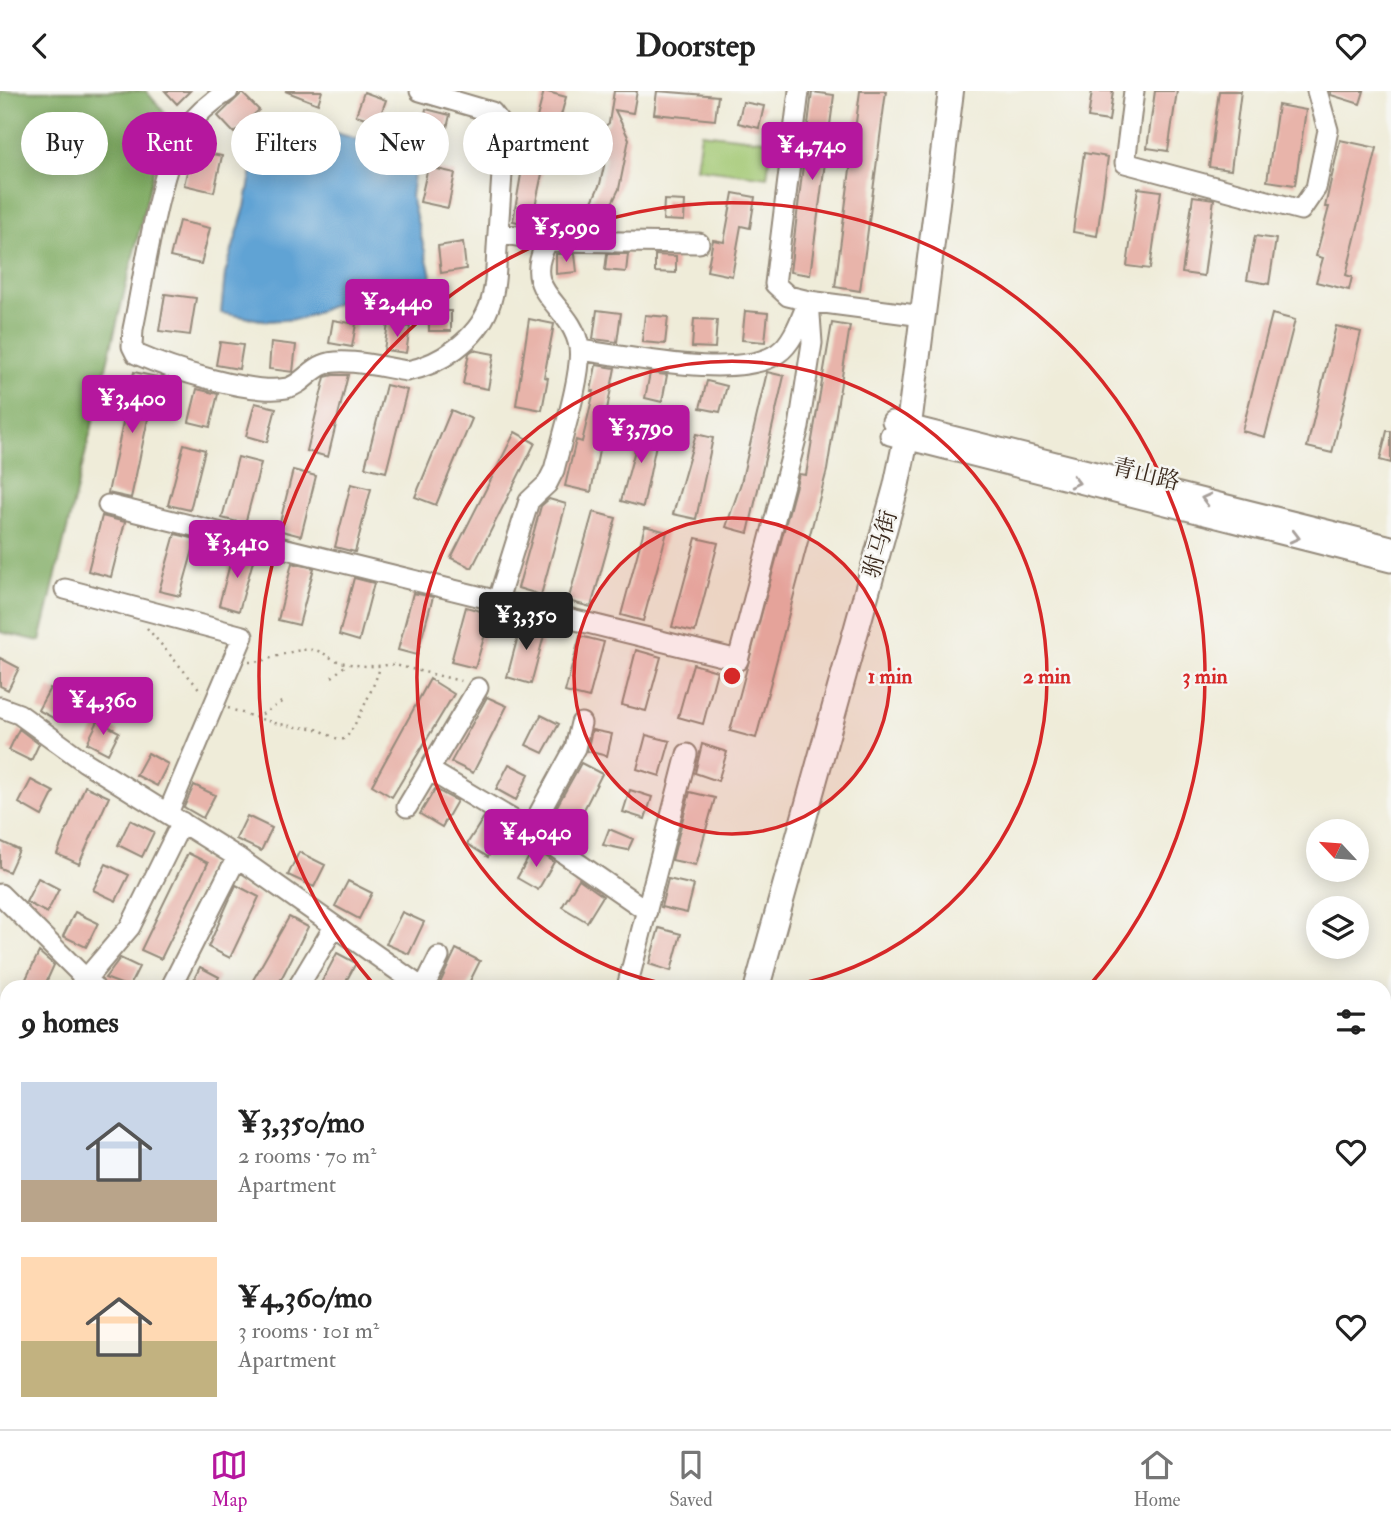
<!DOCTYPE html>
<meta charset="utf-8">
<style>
body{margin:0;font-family:"IM FELL Double Pica","Noto Serif SC",serif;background:#f6f6f6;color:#222;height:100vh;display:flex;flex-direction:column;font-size:26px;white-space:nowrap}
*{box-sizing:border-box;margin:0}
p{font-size:23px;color:#767676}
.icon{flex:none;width:38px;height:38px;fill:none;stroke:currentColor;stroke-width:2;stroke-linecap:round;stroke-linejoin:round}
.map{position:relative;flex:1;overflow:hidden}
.details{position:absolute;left:0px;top:889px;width:1391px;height:450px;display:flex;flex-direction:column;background:#fff;border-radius:21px 21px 0 0;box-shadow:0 4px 18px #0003}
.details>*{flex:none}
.banner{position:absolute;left:21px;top:21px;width:700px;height:63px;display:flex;gap:14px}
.needle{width:46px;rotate:296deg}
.tools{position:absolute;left:1306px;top:728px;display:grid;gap:14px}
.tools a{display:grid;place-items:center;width:63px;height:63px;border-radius:50%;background:#fff;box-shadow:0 4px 18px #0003;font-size:35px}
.price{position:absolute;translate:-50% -60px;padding:0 16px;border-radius:7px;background:#b5179e;color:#fff;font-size:23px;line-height:46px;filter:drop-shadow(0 2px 4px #0008)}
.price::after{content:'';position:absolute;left:50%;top:42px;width:21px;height:16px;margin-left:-10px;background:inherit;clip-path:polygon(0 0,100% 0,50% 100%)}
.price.on{background:#222;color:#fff}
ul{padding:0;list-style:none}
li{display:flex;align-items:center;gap:21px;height:175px;padding:0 21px}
li span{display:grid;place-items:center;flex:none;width:196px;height:140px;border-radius:0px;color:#555}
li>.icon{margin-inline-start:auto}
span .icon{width:84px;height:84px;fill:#fffc;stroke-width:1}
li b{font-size:30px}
h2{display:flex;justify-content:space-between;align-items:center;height:84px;padding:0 21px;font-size:30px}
.pill{padding:0 24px;border-radius:32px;background:#fff;box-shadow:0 4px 18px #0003;font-size:24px;line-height:63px}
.pill.on{background:#b5179e;color:#fff}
header{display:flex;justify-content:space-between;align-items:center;height:91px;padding:0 21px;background:#fff;font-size:32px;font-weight:800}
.tabs{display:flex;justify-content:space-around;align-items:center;height:98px;border-top:2px solid #e0e0e0;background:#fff;font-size:19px;color:#767676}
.tabs a{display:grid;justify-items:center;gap:4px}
.tabs .on{color:#b5179e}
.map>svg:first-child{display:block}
.built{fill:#f7cfd0}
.green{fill:#a1c771;stroke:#6e7848;stroke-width:2}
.forest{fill:#80ac63;stroke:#5e6b40;stroke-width:2}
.water{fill:#60a3d4;stroke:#4e6679;stroke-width:2}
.building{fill:#e8b4aa}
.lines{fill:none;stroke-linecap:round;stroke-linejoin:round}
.minor-casing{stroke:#958b7c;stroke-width:23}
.major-casing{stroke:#958b7c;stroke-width:28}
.path{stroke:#958b7c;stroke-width:2.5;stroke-dasharray:2 5;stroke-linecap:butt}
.minor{stroke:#fff;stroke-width:19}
.major{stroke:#fff;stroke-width:24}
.oneway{stroke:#a79f9a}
.ring{fill:none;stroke:#d62828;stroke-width:3.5}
.labels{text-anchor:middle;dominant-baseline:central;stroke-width:5;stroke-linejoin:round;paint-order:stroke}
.street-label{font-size:23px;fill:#3b2a1e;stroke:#f6f6f2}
.centre{fill:#d62828;stroke:#f6f6f2;stroke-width:3.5}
.ring-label{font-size:21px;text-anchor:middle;font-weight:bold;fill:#d62828;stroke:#f6f6f2;stroke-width:5;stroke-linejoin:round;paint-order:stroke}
</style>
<header><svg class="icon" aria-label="back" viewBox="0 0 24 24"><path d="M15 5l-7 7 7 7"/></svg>Doorstep<svg class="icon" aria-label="heart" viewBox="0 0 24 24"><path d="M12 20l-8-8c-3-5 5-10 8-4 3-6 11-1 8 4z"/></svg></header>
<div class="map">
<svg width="1391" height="1338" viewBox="0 0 1391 1338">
<rect width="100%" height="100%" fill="#f6f6f2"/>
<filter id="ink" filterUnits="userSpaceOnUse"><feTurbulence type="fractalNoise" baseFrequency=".0143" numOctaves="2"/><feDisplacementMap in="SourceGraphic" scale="14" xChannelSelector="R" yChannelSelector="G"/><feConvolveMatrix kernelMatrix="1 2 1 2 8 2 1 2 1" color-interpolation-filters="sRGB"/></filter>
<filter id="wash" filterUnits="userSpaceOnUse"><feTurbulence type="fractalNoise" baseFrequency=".00686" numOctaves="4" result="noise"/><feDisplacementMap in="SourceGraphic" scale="28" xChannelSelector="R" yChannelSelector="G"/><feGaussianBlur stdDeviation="1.57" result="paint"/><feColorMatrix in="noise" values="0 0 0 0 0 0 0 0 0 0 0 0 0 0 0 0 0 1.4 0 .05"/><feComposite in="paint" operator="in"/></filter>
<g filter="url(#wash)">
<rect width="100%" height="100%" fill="#efecd9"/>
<path class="built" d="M994,1332H1374L1373,1338H993Z"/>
<path class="green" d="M701,42L772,50L767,86L696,77Z"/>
<path class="forest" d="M0,0H146L167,25L40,550L0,541Z"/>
<path class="water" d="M281,26L381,55L413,56L415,76L411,106L432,188L437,196L435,209L416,215L345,209L301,228L267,230L221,222L225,183L245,116L257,52Z"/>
<g id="blocks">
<path class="building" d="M165,0H190L177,13Z
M285,0H322L318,13Z
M544,0L566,6L560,28L554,27L531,134L513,130L529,37L534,38Z
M614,0H637L633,22L615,19L629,48L619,98L600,137L571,138L567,128L569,121L574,114L591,113L600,93L606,66L596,56L595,48L598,41L609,32Z
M657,0L718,5L715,29L654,23Z
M860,0H886L860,200L835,196Z
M1092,0H1113L1109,30L1088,27Z
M1155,0H1177L1168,60L1147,57Z
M1219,0H1241L1231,79L1209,76Z
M1330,0H1364L1360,13L1331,4Z
M364,1L386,9L378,31L356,24Z
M812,1L834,4L810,184L790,181Z
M242,2L259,19L234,42L218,25Z
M743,11L764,15L759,37L738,32Z
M1278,14L1306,19L1295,94L1267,90Z
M426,18L450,24L445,46L421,40Z
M1340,49L1377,57L1346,184L1352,186L1349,199L1316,191L1323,167L1316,165L1329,116H1325Z
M192,59L222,65L214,101L184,94Z
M1084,62L1108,66L1097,145L1073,141Z
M428,76L455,82L448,117L420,111Z
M1138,97L1161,100L1150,178L1127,175Z
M733,102L755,106L750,137L741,135L732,185L707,180L713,149L724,151Z
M1193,105L1214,108L1204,185L1182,182Z
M664,109L685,110L684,130L663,129Z
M179,130L210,137L201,173L170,166Z
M1255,145L1276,148L1269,193L1247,189Z
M463,151L466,178L441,182L438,155Z
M556,163H575L577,181L556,183Z
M607,163H628L626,181L605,179Z
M655,164L676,165V182L655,181Z
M165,203L196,207L190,244L159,240Z
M597,219L621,222L617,251L593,248Z
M429,220H451V240H429Z
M745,220L768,222L765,251L742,249Z
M1272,223L1295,229L1265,346L1242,340Z
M645,224L668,226L665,253L642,251Z
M529,228L554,233L544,286L548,287L542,319L516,314Z
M694,228L717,229L715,257L692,256Z
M333,229L356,233L352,256L329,252Z
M832,232L850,235L827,379L756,647L730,640L799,383L806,384Z
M388,233L410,236L406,262L384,259Z
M1336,235L1361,241L1332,362L1307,356Z
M220,251L243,254L239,278L216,274Z
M271,251L296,254L293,281L269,278Z
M473,259L494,263L488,298L463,293L469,262Z
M596,274L615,277L591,401L565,395L576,349L582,351L594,300H591Z
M134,281L157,286L131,407L108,402Z
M767,281L784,285L748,442L726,436L741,392Z
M650,282L667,284L662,311L645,307Z
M333,284H348L328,366L307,360L325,286Z
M707,290L727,295L720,321L700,317Z
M386,294L407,299L386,381L365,376Z
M197,298L218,303L210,336L189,331Z
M255,312L276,317L267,351L246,345Z
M451,319L472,328L436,414L415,406Z
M643,330L660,334L643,416L621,410Z
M1387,340H1391V372L1380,369Z
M515,341L535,352L472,477L451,467Z
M696,343L713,347L696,428L673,423Z
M184,353L205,359L190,419L168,414Z
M238,366L261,372L245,433L222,427Z
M293,379L316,385L301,445L278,439Z
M351,393L371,398L355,461L335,456Z
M549,408L566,413L541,504L518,497L541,415Z
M593,421L616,427L591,516L568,510Z
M102,425L125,431L111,486L88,480Z
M645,435L667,441L643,530L621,524Z
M175,443L196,448L180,505L159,500Z
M696,447L718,452L695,541L672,536Z
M234,458L255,463L239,520L219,514Z
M292,472L314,477L299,534L278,529Z
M354,487L374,492L359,550L339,544Z
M413,502L433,506L417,564L398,559Z
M466,516L491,523L475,577L451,571Z
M522,530L546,537L531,593L507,586Z
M580,545L604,551L589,607L565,601Z
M636,559L661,566L646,620L622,614Z
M0,567L19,577L8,599L0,595Z
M693,573L717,580L703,633L678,626Z
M430,588L454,603L392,706L372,694Z
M50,597L70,608L59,630L38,619Z
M487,606L507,615L473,682L451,671Z
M541,624L559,633L543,662L526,654Z
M98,630L119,641L108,663L87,652Z
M19,638L39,653L31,670L9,659Z
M592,639L612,643L607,665L587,660Z
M646,644L670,650L660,685L637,678Z
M702,653L727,661L718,690L695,682Z
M148,662L168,673L157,695L136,684Z
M581,672L602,683L569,748L546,735Z
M509,673L529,683L516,709L496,698Z
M31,689L54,701L42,725L19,712Z
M194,694L215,704L203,727L184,716Z
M85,695L109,706L79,773L57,763Z
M435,698L457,710L442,736L420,723Z
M630,699L652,706L645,728L623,721Z
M690,701L715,707L696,774L672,769Z
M247,725L272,737L261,760L236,748Z
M484,726L505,738L488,766L467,753Z
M130,729L154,741L142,766L118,754Z
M609,738L633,748L628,759L603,754Z
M0,750L19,759L9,781L0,777Z
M534,757L554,771L538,799L517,787Z
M299,761L325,774L314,796L288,784Z
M188,762L208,772L161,868L141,859Z
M106,773L129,784L116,810L93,799Z
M38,787L59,798L47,822L26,811Z
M579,788L603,805L587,831L562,816Z
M668,788L694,794L687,822L661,816Z
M348,790L372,802L359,828L335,815Z
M236,794L259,806L230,867L208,856Z
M75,821L98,832L86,856L63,845Z
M402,821L424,831L409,863L386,853Z
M289,826L308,836L277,896H249Z
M659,837L681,843L671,880L649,873Z
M456,858L480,870L467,896H448L440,892Z
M39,861L54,874L44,896H22Z
M337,862L356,872L343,896H319Z
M120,867L139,876L129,896L105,887Z
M200,876L219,886L214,896H190Z"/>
</g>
</g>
<g filter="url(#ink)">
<use href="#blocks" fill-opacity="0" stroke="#958b7c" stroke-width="2"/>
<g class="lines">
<defs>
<path id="minor" d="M228,0C212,10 195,25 184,40C159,75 143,192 133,238L132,255L136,263C170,278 251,304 287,297C301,294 310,279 323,274C341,265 386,277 407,280C440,274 477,248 489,216C496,198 496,176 497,157C500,117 502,78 505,38L492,21L420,0
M799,0L775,193L788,205L809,210L923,225
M1134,0L1125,72L1301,119L1316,97L1328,39L1317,0
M498,142L548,150L699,152
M580,259C627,265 740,290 778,262C793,252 801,227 808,211
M892,330L1391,455
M890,344L1391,471
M108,414L738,569L799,336L812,252L809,210
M65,498L243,545L168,722
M497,512L529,410L547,393L554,379C561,350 583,282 579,256C572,212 517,203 548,150
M0,616L19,623L85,671L237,766L421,896
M429,679L530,739L647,820
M407,716L478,597
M530,739L575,657L581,632
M0,803L94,896
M172,894L237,766
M79,896L130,836L182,731
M298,896L334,836
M424,896L439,866
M627,896L687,663
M7,1085L0,1143L7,1182
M1384,1265L1391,1267
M152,1332L165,1338
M105,1338L108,1332
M494,1338L497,1332"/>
<path id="major" d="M757,896L896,396L909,334L951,0
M638,1338L640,1332"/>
</defs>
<use href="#minor" class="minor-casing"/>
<use href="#major" class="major-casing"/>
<path class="path" d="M147,537L202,601
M249,571C272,571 294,554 318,560C325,562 331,568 338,570C353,575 376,577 391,573L465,591
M332,586L347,573
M228,617C250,625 274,633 297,636C304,637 312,636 319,639C326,641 336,650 344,648C352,645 378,586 380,576
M256,627L283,610"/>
<use href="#minor" class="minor"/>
<use href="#major" class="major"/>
</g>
<defs><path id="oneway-chevron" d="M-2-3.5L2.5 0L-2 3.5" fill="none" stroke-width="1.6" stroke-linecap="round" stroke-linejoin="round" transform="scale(1.75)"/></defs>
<g class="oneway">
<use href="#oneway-chevron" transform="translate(1075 391) rotate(14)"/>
<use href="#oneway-chevron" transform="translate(1206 408) rotate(-166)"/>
<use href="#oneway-chevron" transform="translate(1295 446) rotate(14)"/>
</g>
</g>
<circle cx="732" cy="585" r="158" fill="#d62828" fill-opacity=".12"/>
<g class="ring">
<circle cx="732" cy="585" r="158"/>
<path d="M680 896A315 315 0 1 1 784 896"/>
<path d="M375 895A473 473 0 1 1 1089 895"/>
</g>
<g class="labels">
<g class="street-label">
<text transform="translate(1146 383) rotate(14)">青山路</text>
<text transform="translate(880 453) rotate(-74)">驸马街</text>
</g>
</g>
<circle cx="732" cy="585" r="10" class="centre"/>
<g class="ring-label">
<text x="890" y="592">1 min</text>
<text x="1047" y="592">2 min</text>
<text x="1205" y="592">3 min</text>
</g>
</svg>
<div class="tools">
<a><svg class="needle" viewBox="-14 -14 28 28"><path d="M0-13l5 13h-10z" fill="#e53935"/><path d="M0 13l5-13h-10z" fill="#767676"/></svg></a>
<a><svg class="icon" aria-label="layers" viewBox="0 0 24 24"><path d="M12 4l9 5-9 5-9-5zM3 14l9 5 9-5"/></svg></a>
</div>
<b class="price" style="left:812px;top:91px">¥4,740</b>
<b class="price" style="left:566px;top:173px">¥5,090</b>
<b class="price" style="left:397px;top:248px">¥2,440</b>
<b class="price" style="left:132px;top:344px">¥3,400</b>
<b class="price" style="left:641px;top:374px">¥3,790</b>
<b class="price" style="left:237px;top:489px">¥3,410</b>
<b class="price on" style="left:526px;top:561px">¥3,350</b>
<b class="price" style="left:103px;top:646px">¥4,360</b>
<b class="price" style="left:536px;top:778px">¥4,040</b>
<div class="banner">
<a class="pill">Buy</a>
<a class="pill on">Rent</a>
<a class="pill">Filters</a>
<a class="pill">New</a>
<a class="pill">Apartment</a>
</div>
<section class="details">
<h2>9 homes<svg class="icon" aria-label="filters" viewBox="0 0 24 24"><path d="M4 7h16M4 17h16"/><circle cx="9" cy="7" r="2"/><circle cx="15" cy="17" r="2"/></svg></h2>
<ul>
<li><span style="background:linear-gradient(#c9d6e8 70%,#b9a48a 0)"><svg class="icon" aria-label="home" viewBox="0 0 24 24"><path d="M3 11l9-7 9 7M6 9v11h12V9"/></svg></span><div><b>¥3,350/mo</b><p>2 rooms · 70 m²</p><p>Apartment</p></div><svg class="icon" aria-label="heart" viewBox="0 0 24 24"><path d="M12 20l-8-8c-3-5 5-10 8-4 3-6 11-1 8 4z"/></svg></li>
<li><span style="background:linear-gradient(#ffd9b3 60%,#c2b280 0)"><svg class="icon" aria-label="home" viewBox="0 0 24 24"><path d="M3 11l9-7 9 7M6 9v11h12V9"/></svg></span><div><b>¥4,360/mo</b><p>3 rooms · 101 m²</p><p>Apartment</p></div><svg class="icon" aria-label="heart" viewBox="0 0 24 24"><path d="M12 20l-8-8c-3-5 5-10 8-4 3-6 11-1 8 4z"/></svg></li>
</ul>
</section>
</div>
<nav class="tabs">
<a class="on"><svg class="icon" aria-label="map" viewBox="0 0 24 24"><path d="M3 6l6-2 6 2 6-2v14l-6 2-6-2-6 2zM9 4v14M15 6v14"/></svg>Map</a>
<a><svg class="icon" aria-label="saved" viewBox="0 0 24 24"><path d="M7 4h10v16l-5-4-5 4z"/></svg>Saved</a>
<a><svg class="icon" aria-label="home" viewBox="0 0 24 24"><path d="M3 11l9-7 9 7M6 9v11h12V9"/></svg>Home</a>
</nav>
